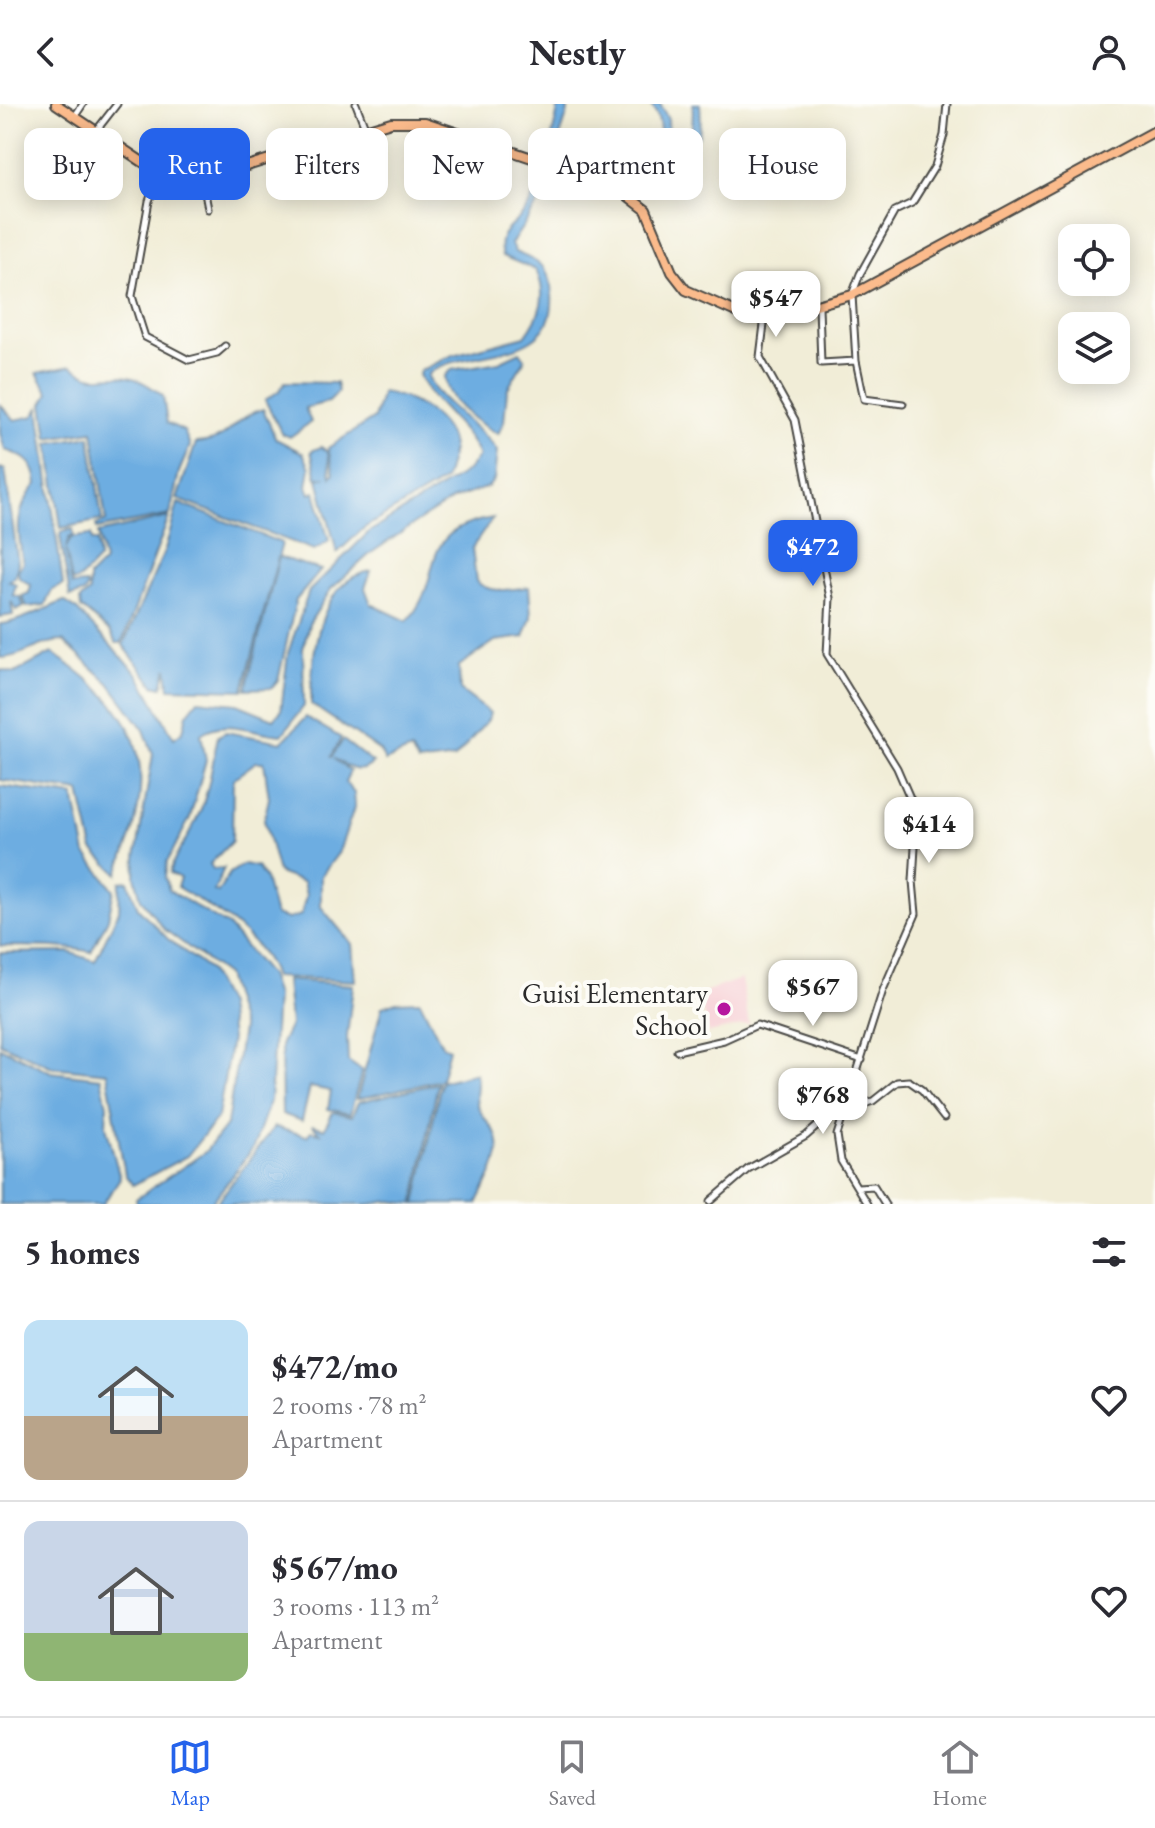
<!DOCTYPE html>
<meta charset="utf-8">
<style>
body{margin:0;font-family:"EB Garamond",serif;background:#f2f2f3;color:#2b2b33;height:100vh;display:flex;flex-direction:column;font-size:30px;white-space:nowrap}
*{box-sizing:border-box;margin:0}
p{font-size:26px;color:#7c7c81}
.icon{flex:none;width:44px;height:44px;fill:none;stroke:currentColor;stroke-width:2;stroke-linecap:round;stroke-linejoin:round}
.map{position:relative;height:1100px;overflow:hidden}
.drawer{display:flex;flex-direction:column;background:#fff;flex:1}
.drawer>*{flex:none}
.hud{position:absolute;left:24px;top:24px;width:1108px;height:72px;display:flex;gap:16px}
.buttons{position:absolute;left:1058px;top:120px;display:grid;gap:16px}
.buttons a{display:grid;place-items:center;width:72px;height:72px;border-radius:16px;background:#fff;box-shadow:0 4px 20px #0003;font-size:40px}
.price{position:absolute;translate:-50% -68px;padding:0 18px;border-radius:16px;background:#fff;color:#222;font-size:26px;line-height:52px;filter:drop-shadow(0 2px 4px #0008)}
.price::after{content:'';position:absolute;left:50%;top:48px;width:24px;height:18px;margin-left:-12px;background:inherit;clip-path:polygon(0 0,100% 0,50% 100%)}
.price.current{background:#2563eb;color:#fff}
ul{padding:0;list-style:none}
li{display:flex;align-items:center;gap:24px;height:200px;padding:0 24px}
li+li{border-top:2px solid #e1e1e2}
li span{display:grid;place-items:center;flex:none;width:224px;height:160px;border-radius:16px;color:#555}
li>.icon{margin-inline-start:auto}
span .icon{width:96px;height:96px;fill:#fffc;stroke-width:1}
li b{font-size:34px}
h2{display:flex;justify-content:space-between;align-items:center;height:96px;padding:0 24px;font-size:34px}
.chip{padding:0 28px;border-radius:16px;background:#fff;box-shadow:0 4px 20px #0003;font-size:28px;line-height:72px}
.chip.current{background:#2563eb;color:#fff}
header{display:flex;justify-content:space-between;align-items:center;height:104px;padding:0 24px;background:#fff;font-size:36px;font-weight:700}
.tab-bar{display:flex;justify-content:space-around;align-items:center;height:112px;border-top:2px solid #e1e1e2;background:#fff;font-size:22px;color:#7c7c81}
.tab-bar a{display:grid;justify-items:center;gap:4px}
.tab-bar .current{color:#2563eb}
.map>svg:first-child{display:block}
.built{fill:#f7cfd5}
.water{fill:#6dade1;stroke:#4c6c86;stroke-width:2;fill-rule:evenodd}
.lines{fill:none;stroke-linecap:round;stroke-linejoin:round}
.minor-casing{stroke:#494845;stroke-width:9}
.primary-casing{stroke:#494845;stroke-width:12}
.minor{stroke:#fff;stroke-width:5}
.primary{stroke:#fbbb8c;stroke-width:8}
.poi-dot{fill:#b5179e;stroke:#fdfcf7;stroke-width:3}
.labels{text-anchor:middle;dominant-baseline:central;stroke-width:8;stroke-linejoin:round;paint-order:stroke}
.poi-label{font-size:28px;fill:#2b2b2b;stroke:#fdfcf7;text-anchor:end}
</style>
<header><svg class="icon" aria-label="back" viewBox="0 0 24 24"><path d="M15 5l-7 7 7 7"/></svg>Nestly<svg class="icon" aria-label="person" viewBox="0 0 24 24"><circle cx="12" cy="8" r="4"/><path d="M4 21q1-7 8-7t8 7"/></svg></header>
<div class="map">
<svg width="1155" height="1100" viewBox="0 0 1155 1100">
<rect width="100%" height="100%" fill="#fdfcf7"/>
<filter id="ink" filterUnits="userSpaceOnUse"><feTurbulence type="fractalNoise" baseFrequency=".0125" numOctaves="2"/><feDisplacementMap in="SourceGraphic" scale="16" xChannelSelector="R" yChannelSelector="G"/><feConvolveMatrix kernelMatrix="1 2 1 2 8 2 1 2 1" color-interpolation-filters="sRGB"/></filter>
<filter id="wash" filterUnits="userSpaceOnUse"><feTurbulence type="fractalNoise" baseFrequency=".006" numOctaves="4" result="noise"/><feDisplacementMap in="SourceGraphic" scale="32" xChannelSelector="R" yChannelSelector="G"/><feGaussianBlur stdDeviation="1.8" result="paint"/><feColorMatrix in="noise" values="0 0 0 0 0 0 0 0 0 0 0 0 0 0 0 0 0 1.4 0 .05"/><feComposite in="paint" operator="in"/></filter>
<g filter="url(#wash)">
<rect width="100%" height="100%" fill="#f1edd7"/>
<path class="built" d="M741,875L749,920L709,929L698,890Z"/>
<path class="water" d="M558,0H567L568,8L538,100L511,140L515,148C538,158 550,160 552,190C558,265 456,241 428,271C431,293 482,323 497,347L494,376L488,383L454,395L417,418L371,449L331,485L309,520L303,545L304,602L282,631C254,629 225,613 201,630L206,656L190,714L167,758L165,773L169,786L228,822L269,871L276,892L270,997L253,1044L211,1100H137L136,1095L205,1048L227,1020L242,925L226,871L164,825L141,795L135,773L136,753L153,650L144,626L109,579L63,537C40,537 22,554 0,554V520C11,521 50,503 64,497L76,505L138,570L174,634L183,627L187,610L198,596L237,600L274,615L281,607L288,549L309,487L369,428L467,367L479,352C464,318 433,303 419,271L420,267L453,251L525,232C541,211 548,191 536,166L502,152C494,124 519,122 529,101C535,90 560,10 558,0Z
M649,0H660L668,15L669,41L680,43L692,31L693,0H700C702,26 702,42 676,52L662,46C658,30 664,13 649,0Z
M520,248L525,255L507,286L504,318L498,330C477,319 446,297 445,272L451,266L499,258Z
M71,262C100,282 102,268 128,273C141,275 153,284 163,292L167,319L184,327L190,342L179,368L170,411L97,425L96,421L106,417L93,327L48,334L43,300L49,289L37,269Z
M285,278L336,279L338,288L328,298L305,304L311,318L290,333L282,330L265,296L279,287Z
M382,288C409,292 451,313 452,345C452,354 447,366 445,376L364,424L337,449L318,375L326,373L317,374L311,347L321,343L328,348L331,373L334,369L328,344L374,314Z
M0,301L15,316L34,312L39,304L63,481L52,486L45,501L27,503L22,492L29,489L31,481L19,474L18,466L23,459C17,427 14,406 37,380C35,359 25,352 5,346L0,329Z
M263,305L276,335L303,349L310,364L307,382L310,390L315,388L329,437L314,446L177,395L196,339C234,337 229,315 263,305Z
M90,332L102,416L61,424L49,339Z
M0,364L5,366L18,459L15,473L9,477L16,480L13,491L20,493L24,502L16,506L11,497L13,511L0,513Z
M178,399L282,439L243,586L169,584L167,564L162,583L154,581L123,541L165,446Z
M169,413L125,531L121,539H116L110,528L81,504L80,496L89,488V473L104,458L98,429Z
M493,414L472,444L476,477C490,491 511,485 529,483L531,513L524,533L495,537L459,562L460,586L490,609L488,616L455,654L418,659L411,646L385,657L380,647L311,600C311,558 316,476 371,467L365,484L371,500L407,517C448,472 412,427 493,414Z
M73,425L74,432L69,433L66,444L71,434L91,431L92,437H97L99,455L80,475L72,478L66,446L72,481L86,480L87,484L84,489L70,493L60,432L61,428Z
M279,453L321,466L296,496L278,577L272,584L246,585Z
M52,549C124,597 158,641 132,730C128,743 122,756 118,770L93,746L80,688L0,676V566L15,569Z
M306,613L341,634L331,654L343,636L373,659C359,672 349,663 334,655L350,667L345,678L354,689L355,701L339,748L321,772V803L352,840L355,877L274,873C260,830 213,805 177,783L180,774L170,769C175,747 190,733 198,712C210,686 212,659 218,632L226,628L282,638ZM256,658H264L269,694L264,716L278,769L303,778L306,791L301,811L288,815L275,811L265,775L257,763L244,760L230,769L218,788L214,787L224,764L213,765L210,760L232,737L233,675Z
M0,682L74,692L86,750L114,786L108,815L91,848C60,841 32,843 0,842Z
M128,777L138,804L168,835L209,866L227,901L231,935L218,1013L187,1052L133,1081L125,1071L107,969L52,963L0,939V849L69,848L95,857L119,807L120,778Z
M286,876L353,881L347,933L348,957L362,967L350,1010L328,1005L331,987L310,983L302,1017L282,1010L281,939L290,921Z
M420,897L442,941L449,945L441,976L357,995L382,903L396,898Z
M0,943L51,968L101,974L107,1001L106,1022L120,1074L103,1100H0Z
M475,969C480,980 474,990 477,1000C481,1013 493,1022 497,1033C504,1055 485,1081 477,1100H416L441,978Z
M438,979L414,1100L391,1097L370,1100H216L274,1023L307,1032L311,1027L320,1029L312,1021L324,1025L333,1008L352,1012L358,998Z"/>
</g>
<g filter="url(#ink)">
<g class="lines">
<defs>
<path id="minor" d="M356,0L366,26
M75,12L83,0
M96,27L117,0
M160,68L149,97L132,192L145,233L189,256L217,249L225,242
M202,73L208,105
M819,203L821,259L856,257
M765,212L760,253L795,316L830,494L827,550L897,664L917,710L913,777L916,810L883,886L837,1031L841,1057L867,1100
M903,300L864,295L856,257L852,191L860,170L895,107L912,99L935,62L944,31L947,0
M677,947L724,936L757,921L862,956
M857,1083L874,1082L885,1100
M711,1097L748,1065L806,1032L830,1011L873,997L897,978L909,977L922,986L944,1014"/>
<path id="primary" d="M56,0L153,65L185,75L227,68L391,18H425L615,82L646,106L672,168L686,186L736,208L774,213L852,191L1155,27"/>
</defs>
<use href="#minor" class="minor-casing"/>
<use href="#primary" class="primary-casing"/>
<use href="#minor" class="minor"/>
<use href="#primary" class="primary"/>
</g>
</g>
<circle class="poi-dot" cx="724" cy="905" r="8"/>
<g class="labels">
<g class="poi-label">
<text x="708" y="889">Guisi Elementary<tspan x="708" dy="32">School</tspan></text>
</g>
</g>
</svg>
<div class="buttons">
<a><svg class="icon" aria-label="locate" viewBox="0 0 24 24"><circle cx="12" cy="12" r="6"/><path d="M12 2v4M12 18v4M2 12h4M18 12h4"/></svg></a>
<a><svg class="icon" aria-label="layers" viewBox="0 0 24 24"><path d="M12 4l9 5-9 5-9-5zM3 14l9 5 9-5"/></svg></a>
</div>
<b class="price" style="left:776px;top:235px">$547</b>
<b class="price current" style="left:813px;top:484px">$472</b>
<b class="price" style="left:929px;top:761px">$414</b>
<b class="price" style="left:813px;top:924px">$567</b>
<b class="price" style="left:823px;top:1032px">$768</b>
<div class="hud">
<a class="chip">Buy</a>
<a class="chip current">Rent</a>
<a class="chip">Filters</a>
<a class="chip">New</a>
<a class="chip">Apartment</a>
<a class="chip">House</a>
</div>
</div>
<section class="drawer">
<h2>5 homes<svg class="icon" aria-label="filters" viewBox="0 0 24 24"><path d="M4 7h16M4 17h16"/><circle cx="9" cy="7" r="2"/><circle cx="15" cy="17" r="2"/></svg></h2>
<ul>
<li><span style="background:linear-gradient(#bfe0f5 60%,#b9a48a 0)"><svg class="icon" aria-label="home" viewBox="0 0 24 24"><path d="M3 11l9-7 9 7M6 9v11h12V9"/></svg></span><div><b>$472/mo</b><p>2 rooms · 78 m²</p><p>Apartment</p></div><svg class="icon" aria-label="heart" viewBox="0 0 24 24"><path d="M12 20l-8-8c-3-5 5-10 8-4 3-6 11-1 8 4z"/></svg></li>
<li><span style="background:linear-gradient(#c9d6e8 70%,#8fb573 0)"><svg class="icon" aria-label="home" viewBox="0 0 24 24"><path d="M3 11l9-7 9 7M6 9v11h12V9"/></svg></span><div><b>$567/mo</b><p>3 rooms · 113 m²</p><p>Apartment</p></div><svg class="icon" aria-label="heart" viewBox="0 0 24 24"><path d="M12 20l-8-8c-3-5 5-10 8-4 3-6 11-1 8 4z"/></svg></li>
</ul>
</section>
<nav class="tab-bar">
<a class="current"><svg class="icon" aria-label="map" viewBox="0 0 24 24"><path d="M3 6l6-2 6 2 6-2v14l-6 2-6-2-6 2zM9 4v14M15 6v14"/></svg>Map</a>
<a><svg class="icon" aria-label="saved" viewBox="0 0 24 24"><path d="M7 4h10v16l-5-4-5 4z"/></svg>Saved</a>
<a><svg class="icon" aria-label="home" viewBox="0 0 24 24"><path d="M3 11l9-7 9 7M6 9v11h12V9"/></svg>Home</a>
</nav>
